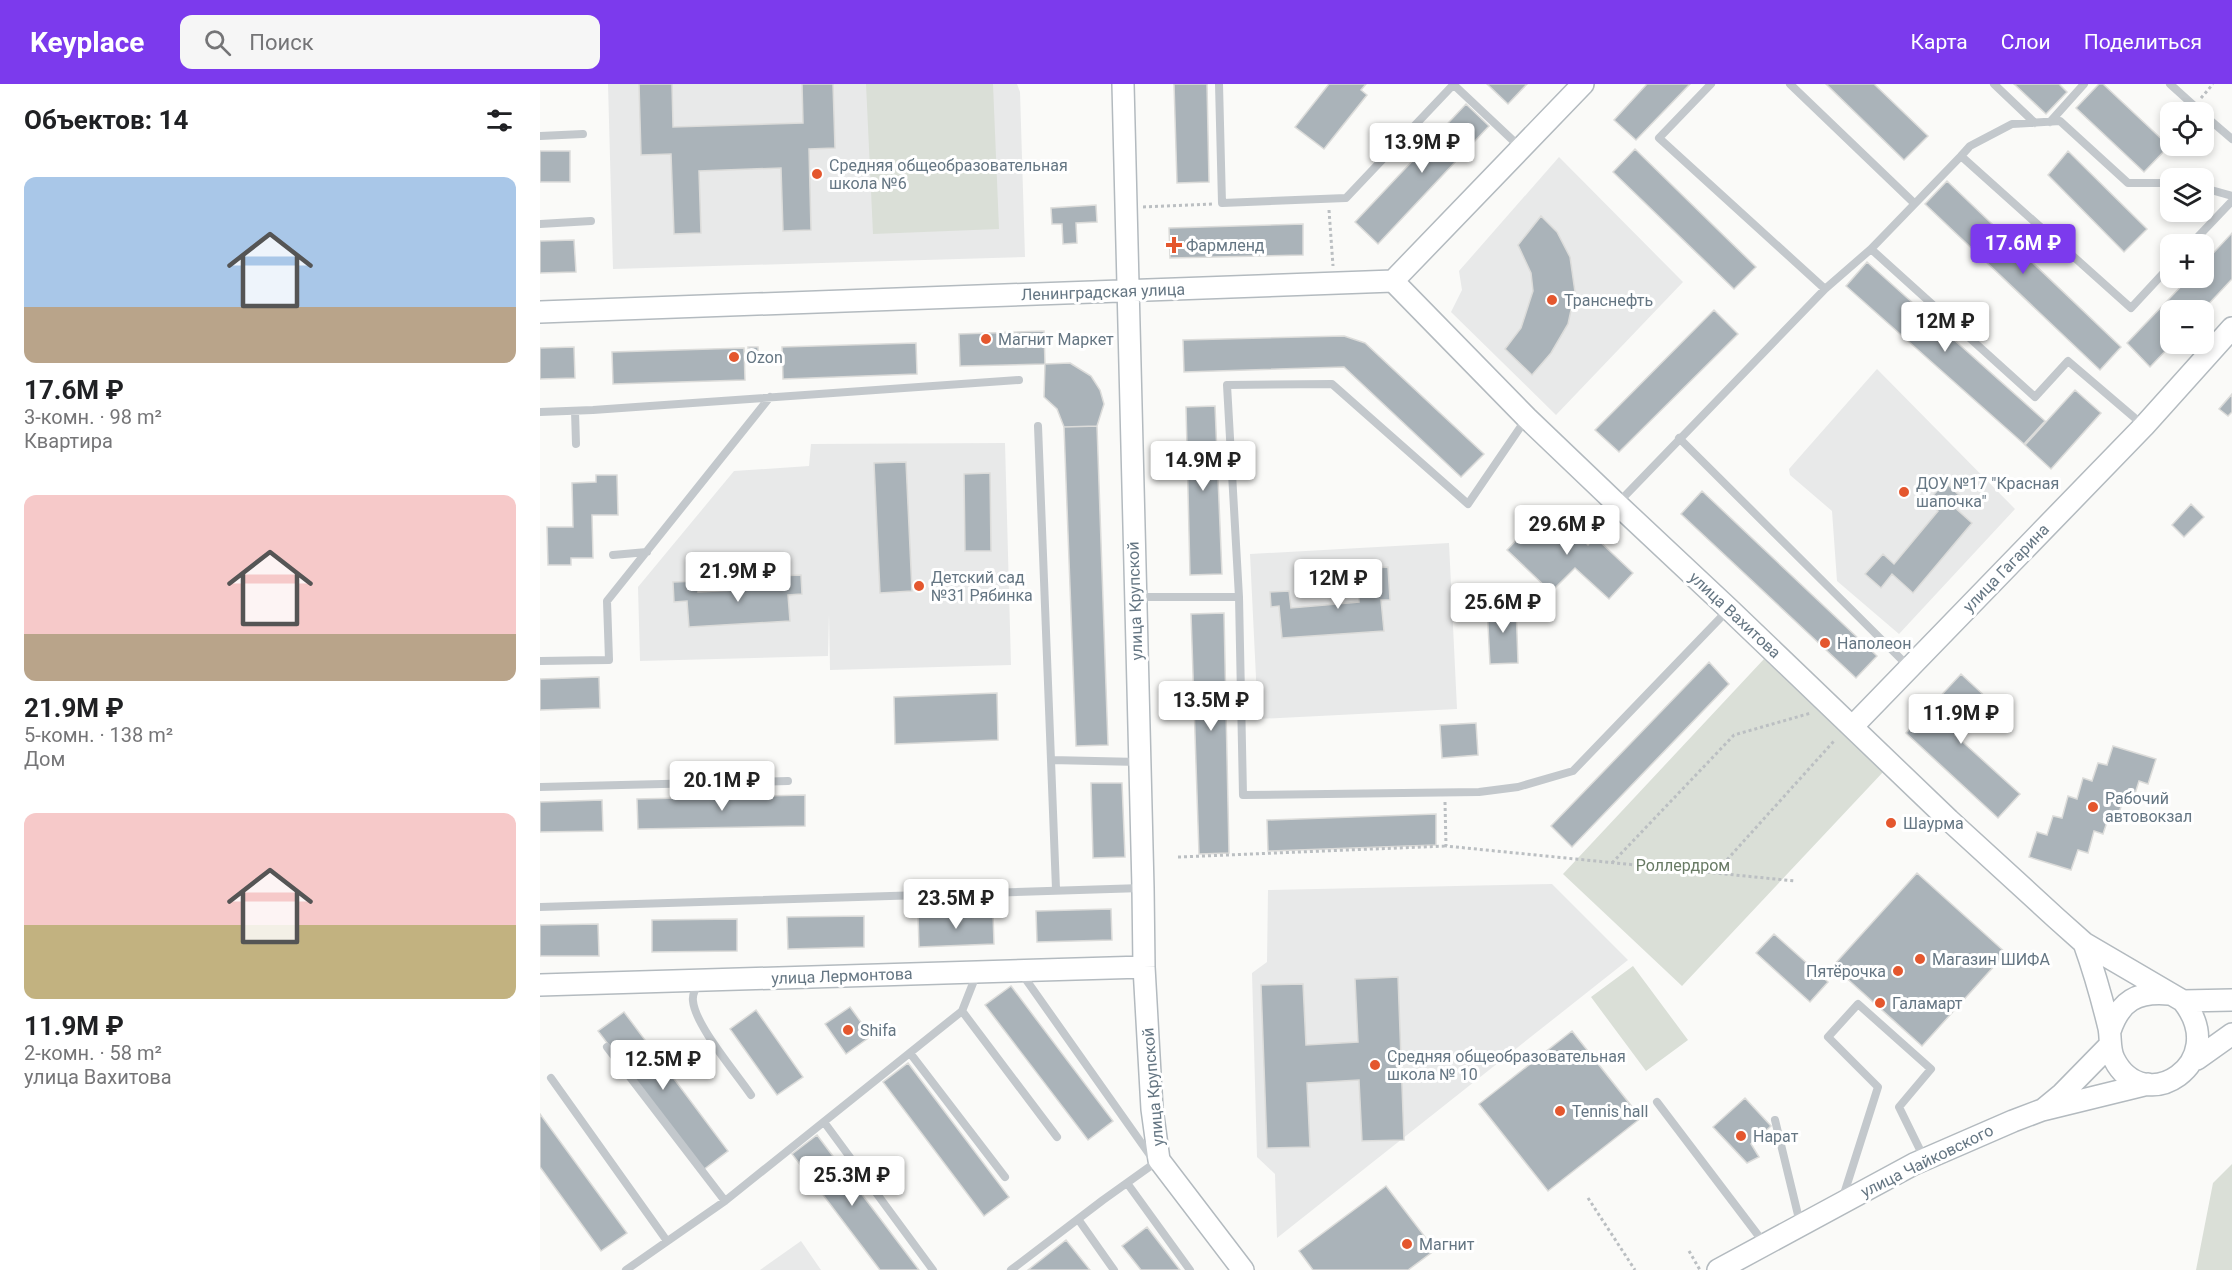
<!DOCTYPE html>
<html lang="ru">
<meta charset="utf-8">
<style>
body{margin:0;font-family:Roboto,sans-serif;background:#f6f6f6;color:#202124;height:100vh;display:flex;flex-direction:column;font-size:22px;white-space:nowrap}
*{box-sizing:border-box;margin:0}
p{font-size:20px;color:#757577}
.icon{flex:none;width:33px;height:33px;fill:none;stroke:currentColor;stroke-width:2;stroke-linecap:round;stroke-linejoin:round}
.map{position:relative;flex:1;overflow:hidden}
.drawer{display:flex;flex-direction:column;background:#fff;width:540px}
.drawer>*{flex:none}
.fabs{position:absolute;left:1620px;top:18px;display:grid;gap:12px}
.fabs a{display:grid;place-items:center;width:54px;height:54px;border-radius:12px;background:#fff;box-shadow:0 3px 9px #0003;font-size:30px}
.price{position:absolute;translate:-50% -51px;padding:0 14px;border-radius:6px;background:#fff;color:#222;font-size:20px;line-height:39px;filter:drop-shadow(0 2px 3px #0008)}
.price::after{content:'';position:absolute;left:50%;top:36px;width:18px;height:14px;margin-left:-9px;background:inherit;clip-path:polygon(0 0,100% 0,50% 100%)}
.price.active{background:#7c3aed;color:#fff}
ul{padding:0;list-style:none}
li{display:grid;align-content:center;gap:12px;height:318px;padding:0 24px}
li span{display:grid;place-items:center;height:186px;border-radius:12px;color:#555}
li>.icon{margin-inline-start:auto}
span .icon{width:108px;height:108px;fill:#fffc;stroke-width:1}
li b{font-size:26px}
h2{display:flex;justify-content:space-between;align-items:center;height:72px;padding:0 24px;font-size:26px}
header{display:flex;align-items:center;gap:36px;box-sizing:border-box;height:84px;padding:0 30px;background:#7c3aed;color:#fff}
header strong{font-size:28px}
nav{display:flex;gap:33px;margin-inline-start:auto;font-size:21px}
.search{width:420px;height:54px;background:#f6f6f6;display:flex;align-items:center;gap:15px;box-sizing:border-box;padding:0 21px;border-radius:12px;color:#757577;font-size:22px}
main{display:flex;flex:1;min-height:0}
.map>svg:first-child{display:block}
.built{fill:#e8e9e9}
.green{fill:#dadfd7}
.building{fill:#aab3b9;stroke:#dcdcda;stroke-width:1.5}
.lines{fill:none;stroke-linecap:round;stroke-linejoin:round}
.secondary-casing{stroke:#b3babf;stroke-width:24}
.path{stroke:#bbbfc2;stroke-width:3;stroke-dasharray:3 3;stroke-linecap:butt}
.lane{stroke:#c3c8cc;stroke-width:8}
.secondary{stroke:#fff;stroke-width:21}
.poi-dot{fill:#e4572e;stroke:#fff;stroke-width:2}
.labels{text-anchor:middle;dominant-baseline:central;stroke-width:6;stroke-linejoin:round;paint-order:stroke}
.poi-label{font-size:16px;fill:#657683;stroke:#fff;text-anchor:start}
.street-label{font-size:16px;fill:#657683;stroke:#fff}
.park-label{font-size:16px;fill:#687a64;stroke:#fff}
</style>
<header>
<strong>Keyplace</strong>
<div class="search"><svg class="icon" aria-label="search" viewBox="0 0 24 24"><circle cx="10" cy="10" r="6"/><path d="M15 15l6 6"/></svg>Поиск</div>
<nav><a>Карта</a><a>Слои</a><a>Поделиться</a></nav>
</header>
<main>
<section class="drawer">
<h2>Объектов: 14<svg class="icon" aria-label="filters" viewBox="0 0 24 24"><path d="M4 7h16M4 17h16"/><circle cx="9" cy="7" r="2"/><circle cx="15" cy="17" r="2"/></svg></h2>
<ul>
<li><span style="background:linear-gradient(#a9c7e8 70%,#b9a48a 0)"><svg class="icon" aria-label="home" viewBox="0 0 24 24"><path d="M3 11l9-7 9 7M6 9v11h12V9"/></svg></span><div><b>17.6M ₽</b><p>3-комн. · 98 m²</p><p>Квартира</p></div></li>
<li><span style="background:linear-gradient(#f6c9c9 75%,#b9a48a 0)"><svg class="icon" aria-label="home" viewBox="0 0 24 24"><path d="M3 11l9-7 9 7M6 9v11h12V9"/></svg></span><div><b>21.9M ₽</b><p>5-комн. · 138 m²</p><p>Дом</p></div></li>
<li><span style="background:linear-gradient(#f6c9c9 60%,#c2b280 0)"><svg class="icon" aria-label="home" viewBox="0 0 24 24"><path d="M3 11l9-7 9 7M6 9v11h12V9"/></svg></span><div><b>11.9M ₽</b><p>2-комн. · 58 m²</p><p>улица Вахитова</p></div></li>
</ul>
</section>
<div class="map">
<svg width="1692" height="1186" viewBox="0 0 1692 1186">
<rect width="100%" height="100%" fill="#fafaf8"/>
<path class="built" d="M68,0H477L480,8L485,173L73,185Z
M1019,73L1143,198L1016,331L911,228L922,206L919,187Z
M1337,285L1475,425L1359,550L1297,497L1292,427L1250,391L1249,385Z
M465,359L471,581L290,586L289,530L288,572L100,577L98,503L194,387L269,382L271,360Z
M909,459L917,625L718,635L710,470Z
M1012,800L1088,876L737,1154L735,1090L717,1073L712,889L727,878L728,806Z
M261,1157L281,1186H220Z"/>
<path class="green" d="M326,0H453L459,145L333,150Z
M1224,575L1344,687L1142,902L1023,790Z
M1093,882L1148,956L1106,987L1051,913Z
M1692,1080V1186H1656L1673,1099Z"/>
<path class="building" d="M99,0H132L133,43L263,39L262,0H293L295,64L269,65L271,146L243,147L241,84L159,87L161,149L134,150L131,70L101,71Z
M634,0H667L669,98L637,99Z
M789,0H826L821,6L827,11L784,65L755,43Z
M947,0H987L968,20Z
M1107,0H1150L1096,56L1074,36Z
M1286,0H1334L1388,52L1364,76Z
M1474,0H1519L1527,8L1506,30Z
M1559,0H1563L1629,62L1604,88L1536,24Z
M926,20L949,42L838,160L815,138Z
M1095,65L1216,183L1194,205L1073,88Z
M0,67H30V98H0Z
M1528,67L1607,145L1584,168L1508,91Z
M1407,97L1581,263L1560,286L1385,120Z
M556,121L557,138L536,139L537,159L523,160L522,140H512L511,124Z
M1001,132L1017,148L1030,173L1035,208L1028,240L1011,269L992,291L965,265L981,244L993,207L991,189L978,161Z
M763,140V171L630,174L629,144Z
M1692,149V195L1663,226H1630V260H1632L1610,283L1587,259L1649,194H1664V179Z
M34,156L36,188L0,189V157Z
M1327,178L1505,337L1484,360L1306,202Z
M1174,226L1198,250L1079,368L1055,346Z
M504,247L505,280L420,282L419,250Z
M804,252L825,259L944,370L921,393L804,283L644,288L643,256Z
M376,259L377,290L243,295L242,263Z
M34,263L35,294L0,295V264Z
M208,263H218L219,280H209Z
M204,264L205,296L73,300L72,268Z
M530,279L551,292L560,306L564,320L557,342L524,343L517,325L504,313L505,280Z
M1535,306L1561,329L1511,385L1485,361Z
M1692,310V328L1688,332L1679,325Z
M675,322L682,490L650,491L646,323Z
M557,342L568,661L536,662L524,343Z
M366,378L372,507L340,509L334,379Z
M450,389L451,467H425L424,390Z
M56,391H77L78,431H52L53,474H31V481H8L7,443H33L32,399L56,398Z
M1405,398L1420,412L1412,421L1432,439L1373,509L1352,490L1341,504L1325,490L1343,470L1354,480L1398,427L1387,418Z
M1162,407L1337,572L1316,594L1141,430Z
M1651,420L1664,433L1644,453L1632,441Z
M1008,422L1048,461L1055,453L1093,489L1069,515L1035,484L1011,508L967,466Z
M848,483L850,516H841L844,547L742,554L739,522L731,523L730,508L749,507L751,524L819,518L817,485Z
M261,491L262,510L248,511L250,537L149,543L147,517L134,518L133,498L158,497V508L237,504L236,492Z
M976,521L978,579L950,580L947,522Z
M684,529L689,769L659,770L651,530Z
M1169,578L1189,600L1032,763L1011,742Z
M1421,590L1448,615L1415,651L1480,710L1458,734L1366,649Z
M59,593L60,624L0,626V595Z
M457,609L458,656L355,660L354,613Z
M936,639L938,671L902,674L900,641Z
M1573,662L1616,675L1608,700L1599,697L1593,716L1584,713L1578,732L1570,729L1563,750L1554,747L1548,769L1538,766L1531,786L1489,773L1497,748L1507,751L1513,732L1522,734L1528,712L1537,715L1543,694L1552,697L1558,679L1567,681Z
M551,699H582L585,773L553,774Z
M265,711V742L98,745L97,715Z
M62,716L63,747L0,748V718Z
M896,730V761L728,767L727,736Z
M1377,789L1466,869L1382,962L1293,882Z
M571,825L572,856L497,858L496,827Z
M453,829L454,860L379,863L378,831Z
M324,832V863L248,865L247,833Z
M197,835V867L112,868V836Z
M58,840L59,872H0V841Z
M1234,850L1288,898L1270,918L1216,869Z
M858,893L864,1056L822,1057L819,996L767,999L770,1063L727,1064L721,901L763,900L766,961L818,958L815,895Z
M471,902L573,1037L548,1056L445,921Z
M310,923L331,952L306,970L285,940Z
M216,926L263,993L237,1011L190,945Z
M84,928L188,1067L163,1086L58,947Z
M1032,947L1101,1034L1008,1107L939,1020Z
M368,979L469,1113L444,1132L343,998Z
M1205,1014L1231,1042L1211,1060L1219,1073L1207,1079L1173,1043Z
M0,1030L87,1149L61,1167L0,1083Z
M277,1051L379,1186H340L252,1070Z
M846,1102L895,1166L868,1186H773L759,1167Z
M607,1143L640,1186H601L582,1162Z
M526,1156L550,1186H488Z"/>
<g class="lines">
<defs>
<path id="secondary" d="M583,0L603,804L604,883L612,1025L619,1076L703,1186
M853,197L987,334L1077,420L1189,525L1409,736L1516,834L1544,859L1643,917C1692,979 1604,1035 1574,975C1569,965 1571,954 1569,944C1562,915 1554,887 1544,859
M0,228L853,197L1043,0
M1312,643L1604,342L1692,244
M0,901L604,883
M1643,917L1692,916
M1570,947C1580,917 1597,907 1629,910
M1657,975L1692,950
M1505,1024L1522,1010L1569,962
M1178,1186L1374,1080L1473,1037L1502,1026L1608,1000"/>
</defs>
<use href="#secondary" class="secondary-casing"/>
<path class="path" d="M1661,14L1673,0
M603,123L672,120
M789,126L793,182
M905,718L906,762L1255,797
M638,773L906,762
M1072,779L1194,651L1271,629
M1175,789L1294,657
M1048,1114L1095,1186
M1149,1167L1160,1186"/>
<path class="lane" d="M679,0L682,119L806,114L914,0
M913,0L981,64
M1250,0L1374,119
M1454,0L1495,39
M1630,0L1661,28
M1664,31L1692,55
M1510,38L1544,0
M0,52L43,50
M1421,72L1430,62L1472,40L1520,37L1588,99H1630
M1664,104L1692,112
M0,140L51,137
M1651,160L1692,117
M1331,165L1495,313L1528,277L1603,341
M1285,205L1331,165L1421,72L1591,224L1630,182
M35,327L36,360
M0,328L53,326L479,296
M498,342L516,805
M1139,354L1369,583
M1078,419L1285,205L1119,54L1171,0
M73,471L107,468
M598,513H699L703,711L939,708L978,703L1033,687L1188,526
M699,513L687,301L792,300L928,420L986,335
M0,577L69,576L67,517L230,313
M511,676L599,678
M0,703L248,697
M0,823L602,804
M437,889L422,927L517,1053
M482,890L612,1074
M159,900C155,905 152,910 153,917C155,941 196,989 211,1011
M67,963L185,1117
M370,969L465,1093
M11,994L127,1157
M1117,1018L1224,1159
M1235,1036L1260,1139
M284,1038L393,1186
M587,1099L650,1186
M1303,1113L1338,1003L1288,953L1318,920L1391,985L1359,1023L1384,1074
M538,1135L574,1186
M86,1186L185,1117L422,927
M471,1186L563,1116L619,1076"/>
<use href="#secondary" class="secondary"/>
</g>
<g class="poi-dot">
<circle cx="277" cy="90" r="6"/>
<path d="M631 152h6v6h6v6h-6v6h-6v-6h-6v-6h6z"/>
<circle cx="1012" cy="216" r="6"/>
<circle cx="446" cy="255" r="6"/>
<circle cx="194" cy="273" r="6"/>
<circle cx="1364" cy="408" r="6"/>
<circle cx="379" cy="502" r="6"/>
<circle cx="1285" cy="559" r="6"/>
<circle cx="1553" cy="723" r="6"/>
<circle cx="1351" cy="739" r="6"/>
<circle cx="1380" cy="875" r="6"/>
<circle cx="1358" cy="887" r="6"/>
<circle cx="1340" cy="919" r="6"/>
<circle cx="308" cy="946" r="6"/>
<circle cx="835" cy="981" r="6"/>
<circle cx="1020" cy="1027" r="6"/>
<circle cx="1201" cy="1052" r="6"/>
<circle cx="867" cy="1160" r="6"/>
</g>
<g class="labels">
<g class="poi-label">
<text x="289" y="81">Средняя общеобразовательная<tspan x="289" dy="18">школа №6</tspan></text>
<text x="646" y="161">Фармленд</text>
<text x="1024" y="216">Транснефть</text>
<text x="458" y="255">Магнит Маркет</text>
<text x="206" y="273">Ozon</text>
<text x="1376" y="399">ДОУ №17 "Красная<tspan x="1376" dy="18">шапочка"</tspan></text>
<text x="391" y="493">Детский сад<tspan x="391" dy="18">№31 Рябинка</tspan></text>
<text x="1297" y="559">Наполеон</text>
<text x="1565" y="714">Рабочий<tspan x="1565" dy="18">автовокзал</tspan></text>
<text x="1363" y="739">Шаурма</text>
<text x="1392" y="875">Магазин ШИФА</text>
<text x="1346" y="887" text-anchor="end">Пятёрочка</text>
<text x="1352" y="919">Галамарт</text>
<text x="320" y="946">Shifa</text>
<text x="847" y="972">Средняя общеобразовательная<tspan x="847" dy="18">школа № 10</tspan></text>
<text x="1032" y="1027">Tennis hall</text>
<text x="1213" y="1052">Нарат</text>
<text x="879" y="1160">Магнит</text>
</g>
<g class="street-label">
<text transform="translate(563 208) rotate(-2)">Ленинградская улица</text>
<text transform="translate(1466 484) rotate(-46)">улица Гагарина</text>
<text transform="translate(595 517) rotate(-92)">улица Крупской</text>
<text transform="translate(1195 531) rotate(43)">улица Вахитова</text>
<text transform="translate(302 892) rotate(-2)">улица Лермонтова</text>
<text transform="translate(613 1003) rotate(-95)">улица Крупской</text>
<text transform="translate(1387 1077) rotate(-26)">улица Чайковского</text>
</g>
<g class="park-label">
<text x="1143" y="781">Роллердром</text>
</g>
</g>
</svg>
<div class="fabs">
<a><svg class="icon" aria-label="locate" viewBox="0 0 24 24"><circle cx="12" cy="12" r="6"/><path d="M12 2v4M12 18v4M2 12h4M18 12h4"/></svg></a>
<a><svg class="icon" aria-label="layers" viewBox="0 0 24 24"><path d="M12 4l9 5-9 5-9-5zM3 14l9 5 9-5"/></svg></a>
<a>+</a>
<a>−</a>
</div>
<b class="price" style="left:882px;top:90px">13.9M ₽</b>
<b class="price active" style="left:1483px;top:191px">17.6M ₽</b>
<b class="price" style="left:1405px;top:269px">12M ₽</b>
<b class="price" style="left:663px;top:408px">14.9M ₽</b>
<b class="price" style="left:1027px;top:472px">29.6M ₽</b>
<b class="price" style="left:198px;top:519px">21.9M ₽</b>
<b class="price" style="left:798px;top:526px">12M ₽</b>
<b class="price" style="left:963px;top:550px">25.6M ₽</b>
<b class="price" style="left:671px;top:648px">13.5M ₽</b>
<b class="price" style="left:1421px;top:661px">11.9M ₽</b>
<b class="price" style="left:182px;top:728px">20.1M ₽</b>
<b class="price" style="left:416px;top:846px">23.5M ₽</b>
<b class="price" style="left:123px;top:1007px">12.5M ₽</b>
<b class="price" style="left:312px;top:1123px">25.3M ₽</b>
</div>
</main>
